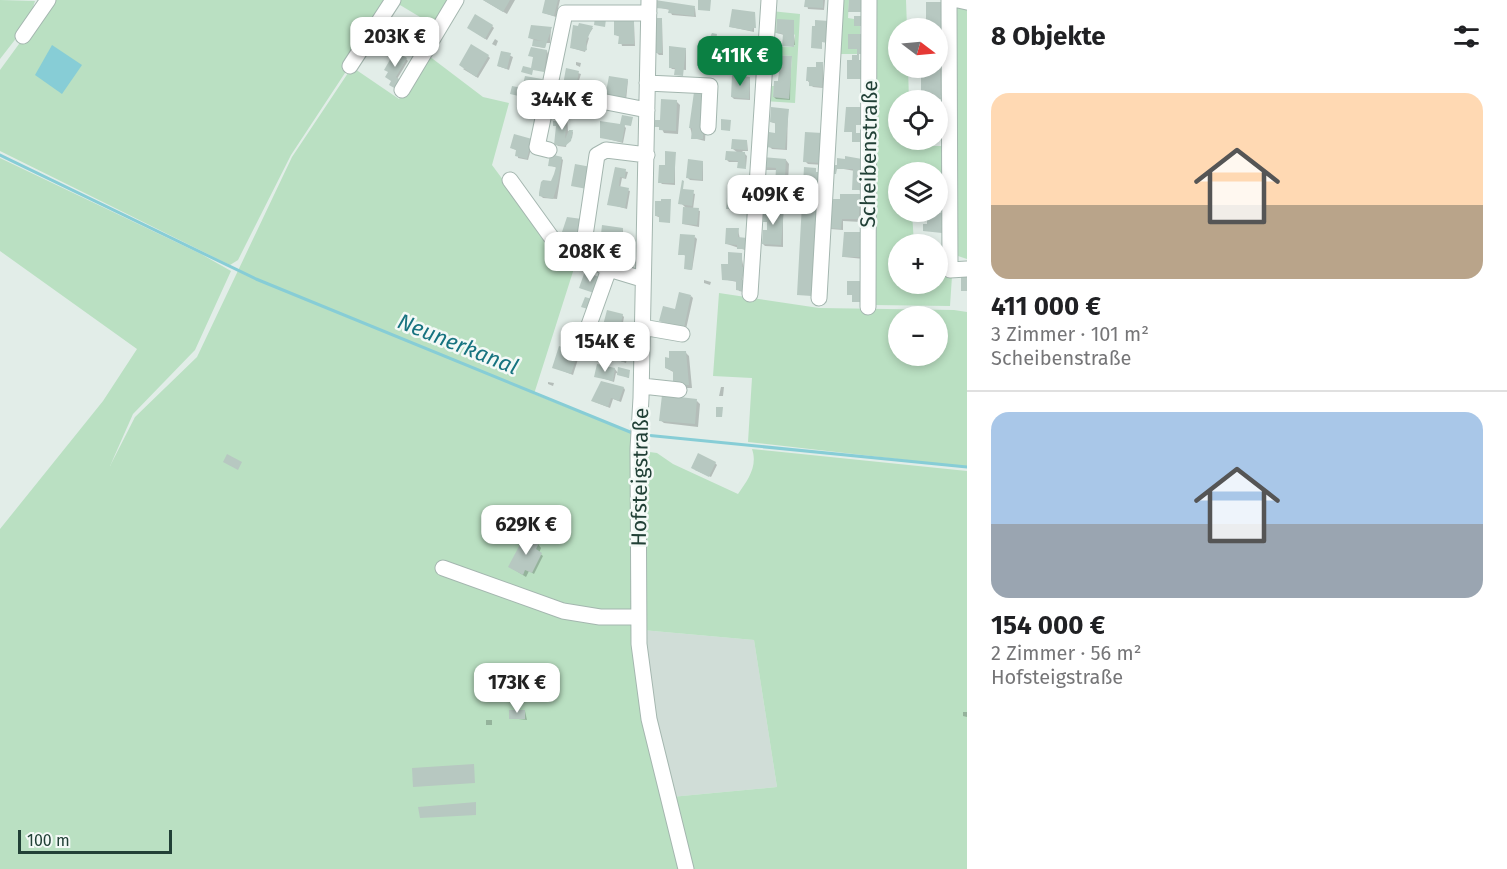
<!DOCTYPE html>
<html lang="de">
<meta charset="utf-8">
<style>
body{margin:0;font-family:"Fira Sans",sans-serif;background:#f6f6f6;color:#202124;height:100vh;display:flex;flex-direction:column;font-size:22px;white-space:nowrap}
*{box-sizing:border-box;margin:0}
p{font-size:20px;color:#757577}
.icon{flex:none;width:33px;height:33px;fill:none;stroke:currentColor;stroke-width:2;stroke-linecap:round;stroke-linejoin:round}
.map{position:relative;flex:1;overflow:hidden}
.side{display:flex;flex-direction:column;background:#fff;width:540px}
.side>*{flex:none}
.needle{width:39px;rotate:106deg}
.fabs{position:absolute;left:888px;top:18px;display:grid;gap:12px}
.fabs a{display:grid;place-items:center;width:60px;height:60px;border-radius:50%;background:#fff;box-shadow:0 3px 9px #0003;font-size:30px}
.scale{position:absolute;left:18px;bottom:15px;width:154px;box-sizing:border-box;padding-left:6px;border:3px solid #214036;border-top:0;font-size:16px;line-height:21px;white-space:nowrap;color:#214036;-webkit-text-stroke:4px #f3f9f6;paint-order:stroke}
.price{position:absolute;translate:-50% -51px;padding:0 14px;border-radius:12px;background:#fff;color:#222;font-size:20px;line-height:39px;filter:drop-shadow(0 2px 3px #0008)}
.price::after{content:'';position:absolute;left:50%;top:36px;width:18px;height:14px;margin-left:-9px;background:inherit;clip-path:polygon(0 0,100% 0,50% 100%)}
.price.on{background:#0b8043;color:#fff}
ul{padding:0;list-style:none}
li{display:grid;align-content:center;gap:12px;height:318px;padding:0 24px}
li+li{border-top:2px solid #e0e0e0}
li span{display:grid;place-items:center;height:186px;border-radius:18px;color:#555}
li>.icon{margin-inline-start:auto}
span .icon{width:108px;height:108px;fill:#fffc;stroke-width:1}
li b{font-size:26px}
h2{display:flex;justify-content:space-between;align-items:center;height:72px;padding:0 24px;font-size:26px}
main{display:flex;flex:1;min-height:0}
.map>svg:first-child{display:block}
.built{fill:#d0ddd7}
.green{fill:#bae0c2;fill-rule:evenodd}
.water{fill:#87cdd6}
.shadow{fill:#0003}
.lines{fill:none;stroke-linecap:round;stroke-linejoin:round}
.stream{stroke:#87cdd6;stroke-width:3}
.building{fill:#b7c8c1}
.minor-casing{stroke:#a4b6af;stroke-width:17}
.minor{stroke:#fff;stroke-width:15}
.labels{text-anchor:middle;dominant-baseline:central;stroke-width:5;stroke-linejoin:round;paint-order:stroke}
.street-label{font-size:21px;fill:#214036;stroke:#f3f9f6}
.water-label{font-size:22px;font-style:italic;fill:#177380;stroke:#f3f9f6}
</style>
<main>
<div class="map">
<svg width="967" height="869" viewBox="0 0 967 869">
<rect width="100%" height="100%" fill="#e2ede8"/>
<path class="built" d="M642,630L754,640L777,787L671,797L659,752Z"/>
<path class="green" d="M0,0L35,1L28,23L0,59Z
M51,0H393L291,155L238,260L230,265L0,151V70Z
M396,0H451L435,26L395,2Z
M839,0H849L848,18L854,19V26H860V34H848V49H857V54H836Z
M872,0H906L907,28H898V68H908L909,100H898V140H910L911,146H944L945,196H938V172H898V212H912L914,244H898V284H938V252H945L952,276L950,306L873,305Z
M949,0L967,2V259L955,255Z
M771,11L800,14L795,103L764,101L765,86H774L773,97L789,98L792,56L776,55L775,66L767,65L768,46L794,47L795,35L777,19L776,33H769Z
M429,56L483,97L509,103L492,165L549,242L577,259L534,394L634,434L642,451L657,453L673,464L738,494C748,480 758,466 752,449L967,471V869H0V529L103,401L137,349L0,251V158L201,254L231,271L195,350L133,414L110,466L135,417L197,357L292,157L352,67L399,99ZM642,630L754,640L777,787L671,797L642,644Z
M719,293L819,308L954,310L967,312V467L748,442L752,378L713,376ZM898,316H938V356H898Z"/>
<path class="water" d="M52,45L82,65L62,94L35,75Z"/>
<path class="shadow" d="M483,0H515L507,14Z
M548,0H560L556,17L544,13Z
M806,0H825L824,10L808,9Z
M941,4L943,23L938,52V28H931V23L928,21Z
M657,7L695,8L696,17L672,15L670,10Z
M754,14V32L731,27Z
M662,20L663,55H659L657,53Z
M793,22L795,45L784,44V35L777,33Z
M634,23L635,46H622L620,37L616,35Z
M580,25L593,28L589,34L584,33L589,38L585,52L572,48Z
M492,26L494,28L487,40L470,29Z
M551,29L550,43H546L545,48L534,46V40L530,38Z
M385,30L405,34H428L417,50Z
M713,35L717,36L716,42L711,41L715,45L713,69L700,67L701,42L712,43L710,41Z
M495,39L498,41L496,46L492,44Z
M751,44L752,63L737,62L735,60Z
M686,49V70L672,69L670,67Z
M547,51L549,57L546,71L533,69L535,58L530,55Z
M502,52L513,57L509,70L498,66Z
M488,56L490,58L478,78L463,69Z
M791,57L790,100L776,99L774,97L780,72L776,70Z
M406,59L408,61L397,79V88L391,84Z
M576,62L581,63L580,67L576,65Z
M823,64V88L813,87L807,80Z
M940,68L943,72V95L926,96L922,92Z
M568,70L581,74L575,93L568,92V87L565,84Z
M750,78V100L734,99L732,97Z
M628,80L626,101L609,98Z
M596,86L595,104L586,102L584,100Z
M695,94L706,123L705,141L693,138L690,127Z
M676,101L680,105L678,134L664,133L661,127H655Z
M788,110L787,150L772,149L770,147L776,134L777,124L771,122Z
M567,115L568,131L573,132L572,138L567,141L566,147L558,146L556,144Z
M938,117L940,120V135H938Z
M622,124L626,128L623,143L601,137Z
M806,134L824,165L808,164L805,161Z
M747,141L748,151H742L747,156L746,167H739V162H729L727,160L738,153L733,149Z
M533,142L528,160L518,158V151L512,148Z
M675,153V185L662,184L660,182L666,167Z
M561,158L563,160L557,199L543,198L541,196L556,184L557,168L550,165Z
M851,158L863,191L854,189L855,171L838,168L839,160Z
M786,160L789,164L787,199L766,198L763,195L776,188L777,170H766L763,166Z
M703,162V181L690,180L688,178Z
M616,169L628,172L626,179L622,178L620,188L630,191L627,209L609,204Z
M743,187L745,211L730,210L728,208Z
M683,190L695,194L693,209L700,211L699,227L683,224L687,209L681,203Z
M859,196L862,199L861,222L843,221V230L830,229L828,227L841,201Z
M670,200V222H661V218L656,216Z
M783,210V247L765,246L763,244L769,223L765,221Z
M623,229V246L607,242Z
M738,230L740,239L748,251L727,244Z
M846,234L864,259L844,257Z
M695,237L697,239L692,270L686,269L687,256L680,254Z
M741,254L745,275H743L742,281L749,293L739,291L737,282L723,279L729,266Z
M704,280L711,282L710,285L704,283Z
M691,296L693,298L686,329L660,321L676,311Z
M622,315L624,317L621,334L604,329Z
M560,348L579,356L573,375L553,367Z
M627,348L629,350L626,363L610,357Z
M686,353L689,356L692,388H678L675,373L666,368Z
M615,369L618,373L629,371V378L616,373L614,382L596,376Z
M548,382L554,383L553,386L548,384Z
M721,387H724L723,396H719Z
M624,388L625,390L621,402L613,399L610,408L595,402Z
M697,401L700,404L698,427L664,423L660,420Z
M715,463L717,465L711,477L695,470Z
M538,544L541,548L539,553L543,556L534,574L529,571L526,577L510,567Z
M504,692L508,693V697L504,696Z
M525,711L527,720L510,718Z
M963,712H967V717L963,716Z
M486,720H492V725H486Z"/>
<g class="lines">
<path class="stream" d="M0,155L256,279L635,434
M645,435L967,467"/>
</g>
<path class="building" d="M483,0H510L503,12Z
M545,0H558L554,16L542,13Z
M655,0L695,6L694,16L668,13L669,9L655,8Z
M698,0H711L710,11L698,10Z
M805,0H823V8L804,7Z
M849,0H863V12H848Z
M926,2H942L941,38H938V28H930V22H926Z
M732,9L755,12L756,28H753L752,31L729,27Z
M475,14L493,25L485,39L467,28Z
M854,16H862L864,26H854Z
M595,17L606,19L605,27L594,25Z
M655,18H662V53H656Z
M387,19L404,32L411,21L427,31L415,50L381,28Z
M777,19L794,20V47L782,46L783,34L776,33Z
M815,20L829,21L827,43L822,42V49L811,48L812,26H815Z
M614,21H634V44H618L619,36L614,35Z
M579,23L593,26L586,42L587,50L584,51L570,48L573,25L578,26Z
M531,25L552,27L545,48L532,46L533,40L543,41L528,38Z
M712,33L717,34L711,67L697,66L699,40L708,41Z
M848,34H864L863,54H859V60H863V79H847V60H852V55H857V49H848Z
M735,41L752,42L751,62L734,61Z
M471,44L489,55L476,77L459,65Z
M669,46L686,48L683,76L674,75L675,68H669Z
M531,47L547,50L544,72L533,70L532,75L521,72L523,66L531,68L533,57L528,56Z
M395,51L407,58L396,77L399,79L396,89L389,85L391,81L385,77L388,72L384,70Z
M501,51L511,53L507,69L497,66Z
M776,55L792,56L789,99L773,97L774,81H778L779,71H775Z
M816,62H823L822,87L809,86V81H806L807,67H816Z
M940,67L941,99H933V93H921V68Z
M566,68L579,71L575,93L566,92L567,86L563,85Z
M732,75L750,77L749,99L731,97Z
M525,76L542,79L540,101L510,94L512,86L522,88Z
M609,76L628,79L625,100L605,97Z
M586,83L597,85L594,103L582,101Z
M694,92L706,93L705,112H701V120H704L703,139H691L692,128H689Z
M661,99L677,100L676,131L659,130V127H653V120H660Z
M771,107L789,109L785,149L765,147L769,132L775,133V123L770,122Z
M846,107H863V125H856V133H861V142H852V132H844Z
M557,113L567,114L565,139L569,130H573L571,141L565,146L554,145L556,126H553V121H556Z
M622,115L633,117L631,126L625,125L622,142L600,138V121L620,124Z
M721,119L731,120L730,131L721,130Z
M805,132L822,133L821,163L803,162Z
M514,134L532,139L527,159L515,156L516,150L510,148Z
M732,139L747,140V150L731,149Z
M665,151L676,152L674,183H658L659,165H665Z
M726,151L745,152L746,169L737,168L738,161L725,160Z
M550,154L562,157L558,183L553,199L539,196V193L541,182L543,180L551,181L554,174L556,167L548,166Z
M845,156L862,159L861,190H852L853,169H837L836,174H829V165H837V158L845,159Z
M762,157L786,159L784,196L761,195L762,185L775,186L776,168L761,167Z
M688,159L703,161L702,180L686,178Z
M575,164L591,167L587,189L571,186Z
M615,167L626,169L625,178L620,177L619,186L629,188L625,208L607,205Z
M804,167L816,168V172H819L812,296L797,295Z
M682,180L684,181L683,189L694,190L692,206L678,204Z
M728,185L744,186L743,209H726Z
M840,194H860L859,219H842L841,229L827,228L830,199H840Z
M661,199H671L670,223L659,222V216H655V201H661Z
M683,207L699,208L697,225L682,224Z
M764,207L784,208L781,245L762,244L763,230H767V222H763Z
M926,212L942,213V233L923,231V224H927V219H923Z
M567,217L582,219L580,241L564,238L565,236L561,235Z
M602,225L623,228L621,244L606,242L607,235L601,234Z
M726,228H739L738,237L747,238V249H737V245L725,244Z
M844,232H863V257H842Z
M680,234L695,235L692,270L684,269L685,255H678Z
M728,252L742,253V267H745L741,280H748L747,292L736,290V281L722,280L721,264H728Z
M585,271L601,278L597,294L579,288Z
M961,275H967V291H961Z
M847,281H863V302H852V295H847Z
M679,292L691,295L684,328L659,321L663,306L675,309Z
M585,297L595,300L591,310L581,307Z
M607,310L623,314L619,333L602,329Z
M612,343L628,347L624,362L609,358Z
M559,346L578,353L571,374L552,368Z
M669,351H686L689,385H673V371L665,368V357L669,358Z
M597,364L615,368L613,381L594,377Z
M618,367L630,370L629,378L617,375Z
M601,381L624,387L619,401L611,398L608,407L591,401Z
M662,395L697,399L695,424L659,421Z
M716,407H723L722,417H716Z
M698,453L716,462L709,477L691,468Z
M227,454L242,462L238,470L223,462Z
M525,535L539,543L536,549L542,553L532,573L525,570L523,575L508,567Z
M509,710H525V719H509Z
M474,764L475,783L413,787L412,768Z
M476,802V815L420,818L418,807Z"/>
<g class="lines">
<defs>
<path id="minor" d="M649,0L641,398L638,449L639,644L649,719L686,869
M949,0L950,270L967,269
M958,0L967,2
M23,36L48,0
M350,66L393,0
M647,83L710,86L708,127
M402,90L456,0
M601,101L647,110
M549,150L537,147L565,13H649
M510,180L554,241L609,269L642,279
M582,256L597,155L606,150L647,155
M750,294L769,0
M819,298L836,0
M868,307L869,0
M642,327L682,334
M580,350L609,269
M642,386L679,390
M443,568L563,611L600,617H637"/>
</defs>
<use href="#minor" class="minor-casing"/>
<use href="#minor" class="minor"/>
</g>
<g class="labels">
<g class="street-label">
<text transform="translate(869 154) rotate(-89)">Scheibenstraße</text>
<text transform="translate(640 477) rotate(-89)">Hofsteigstraße</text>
</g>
<g class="water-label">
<text transform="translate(458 344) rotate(22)">Neunerkanal</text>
</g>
</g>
</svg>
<div class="fabs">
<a><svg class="needle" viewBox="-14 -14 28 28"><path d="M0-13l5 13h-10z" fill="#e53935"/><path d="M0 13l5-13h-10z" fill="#757577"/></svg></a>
<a><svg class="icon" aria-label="locate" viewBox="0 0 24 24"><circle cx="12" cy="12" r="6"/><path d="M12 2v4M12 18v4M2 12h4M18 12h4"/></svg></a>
<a><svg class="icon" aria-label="layers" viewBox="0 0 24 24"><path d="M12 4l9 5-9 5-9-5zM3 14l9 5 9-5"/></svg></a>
<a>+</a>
<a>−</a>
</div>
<div class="scale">100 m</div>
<b class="price" style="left:395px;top:68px">203K €</b>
<b class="price on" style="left:740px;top:87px">411K €</b>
<b class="price" style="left:562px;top:131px">344K €</b>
<b class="price" style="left:773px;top:226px">409K €</b>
<b class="price" style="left:590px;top:283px">208K €</b>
<b class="price" style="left:605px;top:373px">154K €</b>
<b class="price" style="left:526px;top:556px">629K €</b>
<b class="price" style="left:517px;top:714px">173K €</b>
</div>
<section class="side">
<h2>8 Objekte<svg class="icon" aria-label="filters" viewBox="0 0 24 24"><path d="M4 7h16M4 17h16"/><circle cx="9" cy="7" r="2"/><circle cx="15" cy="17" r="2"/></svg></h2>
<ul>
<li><span style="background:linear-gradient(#ffd9b3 60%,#b9a48a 0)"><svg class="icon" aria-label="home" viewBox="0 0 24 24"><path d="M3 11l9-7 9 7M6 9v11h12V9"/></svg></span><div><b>411 000 €</b><p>3 Zimmer · 101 m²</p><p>Scheibenstraße</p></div></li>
<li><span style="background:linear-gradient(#a9c7e8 60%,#9aa5b1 0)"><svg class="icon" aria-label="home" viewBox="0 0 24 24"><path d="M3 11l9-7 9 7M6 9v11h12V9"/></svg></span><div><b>154 000 €</b><p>2 Zimmer · 56 m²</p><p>Hofsteigstraße</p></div></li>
</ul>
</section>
</main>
